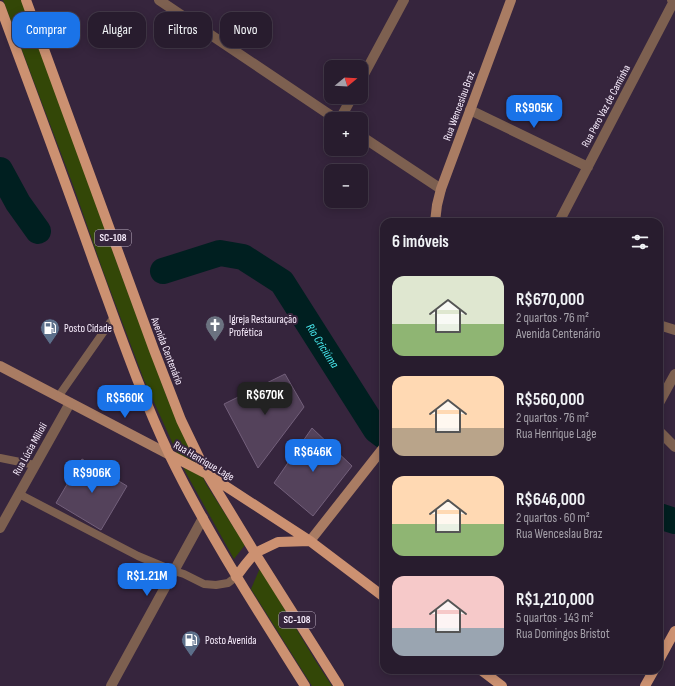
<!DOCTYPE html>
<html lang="pt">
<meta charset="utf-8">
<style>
body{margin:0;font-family:"Sofia Sans Condensed",sans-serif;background:#302536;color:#f1f3f6;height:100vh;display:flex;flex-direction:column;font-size:15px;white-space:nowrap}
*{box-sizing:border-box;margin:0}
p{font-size:13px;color:#a5a1aa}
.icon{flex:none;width:22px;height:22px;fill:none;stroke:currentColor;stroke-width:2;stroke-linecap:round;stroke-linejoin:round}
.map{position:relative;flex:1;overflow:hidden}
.drawer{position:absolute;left:380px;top:218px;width:283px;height:456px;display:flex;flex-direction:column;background:#281c2e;border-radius:12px;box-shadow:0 2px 10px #0003,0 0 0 1px #443a4a}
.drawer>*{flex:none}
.banner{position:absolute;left:12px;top:12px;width:308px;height:36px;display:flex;gap:8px}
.needle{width:26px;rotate:72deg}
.controls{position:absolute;left:324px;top:60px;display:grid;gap:8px}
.controls a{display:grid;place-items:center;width:44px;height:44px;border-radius:8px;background:#281c2e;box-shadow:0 2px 10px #0003,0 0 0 1px #443a4a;font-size:20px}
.price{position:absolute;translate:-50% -34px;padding:0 9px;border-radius:8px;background:#1a73e8;color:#fff;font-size:13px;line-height:26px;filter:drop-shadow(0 1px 2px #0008)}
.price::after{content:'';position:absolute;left:50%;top:24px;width:12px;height:9px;margin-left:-6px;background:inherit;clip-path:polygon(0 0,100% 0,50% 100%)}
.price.active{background:#222;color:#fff}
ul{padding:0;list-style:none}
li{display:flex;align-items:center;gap:12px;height:100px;padding:0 12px}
li span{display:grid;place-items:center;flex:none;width:112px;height:80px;border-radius:12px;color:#555}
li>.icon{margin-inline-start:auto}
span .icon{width:48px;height:48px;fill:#fffc;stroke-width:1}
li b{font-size:17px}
h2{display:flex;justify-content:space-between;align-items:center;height:48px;padding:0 12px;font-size:17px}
.pill{padding:0 14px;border-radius:12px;background:#281c2e;box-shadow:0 2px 10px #0003,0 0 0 1px #443a4a;font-size:14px;line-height:36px}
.pill.active{background:#1a73e8;color:#fff}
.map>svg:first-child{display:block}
.green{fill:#334707}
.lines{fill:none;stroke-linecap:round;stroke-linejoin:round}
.river{stroke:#001f20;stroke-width:26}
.building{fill:#54425b;stroke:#73607b}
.lane{stroke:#7d6050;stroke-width:8}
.street{stroke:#7d6050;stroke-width:10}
.secondary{stroke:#a97c63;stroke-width:10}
.primary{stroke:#cc9171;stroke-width:10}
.labels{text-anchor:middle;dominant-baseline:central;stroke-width:4;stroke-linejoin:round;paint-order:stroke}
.shield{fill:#36253d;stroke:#bfb2c5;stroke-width:1}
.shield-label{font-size:10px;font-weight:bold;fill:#faefff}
.street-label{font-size:11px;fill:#faefff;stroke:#36253d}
.poi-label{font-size:11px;fill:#faefff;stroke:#36253d;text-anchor:start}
.water-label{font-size:12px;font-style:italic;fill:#47e8ee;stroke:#36253d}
</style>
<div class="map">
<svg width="675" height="686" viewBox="0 0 675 686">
<rect width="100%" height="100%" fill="#36253d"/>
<path class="green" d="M3,0H22L121,274L168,400L206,484L245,545L234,559L186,473L144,380L103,271L73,185Z
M260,568L315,660L332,686H312L251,589Z"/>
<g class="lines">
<g class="river">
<path d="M0,170L18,203L38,231"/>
<path id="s1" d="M163,271L220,253L243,257L282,282L376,430L384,436"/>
<path d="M659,516L675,521"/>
</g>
</g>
<path class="building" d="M285,374L304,407L258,468L224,404Z
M312,428L352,466L313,516L274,483Z
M82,459L127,486L101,530L56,503Z"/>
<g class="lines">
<path class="lane" d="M58,397L114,317
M0,458L35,465
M19,494L138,556L174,571L184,574L204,584L216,585L228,583L236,577"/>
<path class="street" d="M159,0L336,119
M361,80L404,0
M470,110L588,167
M340,119L352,97
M361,136L441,189
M559,222L674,1L672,0
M659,325L675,330
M659,403L675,374
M659,431L675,447
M0,528L70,403
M111,686L203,518"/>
<path class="secondary" d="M435,222L437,205L441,189L511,0
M0,366L170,455
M310,541L384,447"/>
<path class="primary" d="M26,0L154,350L181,420L207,474L255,553L339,686
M0,6C31,90 63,175 93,260C117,325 140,393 170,456C209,536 258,611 305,686
M170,455L207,474L310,541L384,597
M236,577L245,565L255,553L278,542L310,541
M659,660L675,631
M481,670L502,686
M645,686L654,670"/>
</g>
<defs>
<symbol id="church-pin" viewBox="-11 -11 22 30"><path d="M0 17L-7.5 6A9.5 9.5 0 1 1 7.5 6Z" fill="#6b7280" stroke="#36253d"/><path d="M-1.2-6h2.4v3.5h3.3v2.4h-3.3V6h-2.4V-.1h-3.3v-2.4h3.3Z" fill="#fff"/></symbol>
<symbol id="fuel-pin" viewBox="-11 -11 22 30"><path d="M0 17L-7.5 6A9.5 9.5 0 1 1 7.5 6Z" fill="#5c6f8a" stroke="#36253d"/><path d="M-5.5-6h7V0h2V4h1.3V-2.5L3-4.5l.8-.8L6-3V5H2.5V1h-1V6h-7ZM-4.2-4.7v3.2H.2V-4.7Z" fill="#fff"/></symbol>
</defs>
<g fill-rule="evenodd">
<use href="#church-pin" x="204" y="314" width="22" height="30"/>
<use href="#fuel-pin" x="39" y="317" width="22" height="30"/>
<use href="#fuel-pin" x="180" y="629" width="22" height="30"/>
</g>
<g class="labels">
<g class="shield">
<rect x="95" y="230" width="36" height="16" rx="3"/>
<rect x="279" y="612" width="36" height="16" rx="3"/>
</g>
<g class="shield-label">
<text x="113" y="238">SC-108</text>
<text x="297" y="620">SC-108</text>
</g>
<g class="street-label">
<text transform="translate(459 106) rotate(-70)">Rua Wenceslau Braz</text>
<text transform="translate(606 106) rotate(-62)">Rua Pero Vaz de Caminha</text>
<text transform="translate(167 351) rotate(69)">Avenida Centenário</text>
<text transform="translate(30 449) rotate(-61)">Rua Lúcia Milioli</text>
<text transform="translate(204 461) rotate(30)">Rua Henrique Lage</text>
</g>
<g class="poi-label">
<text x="229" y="319">Igreja Restauração<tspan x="229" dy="13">Profética</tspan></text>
<text x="64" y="328">Posto Cidade</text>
<text x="205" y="640">Posto Avenida</text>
</g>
<g class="water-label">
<text stroke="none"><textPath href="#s1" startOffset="205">Rio Criciúma</textPath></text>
</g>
</g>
</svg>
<div class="controls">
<a><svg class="needle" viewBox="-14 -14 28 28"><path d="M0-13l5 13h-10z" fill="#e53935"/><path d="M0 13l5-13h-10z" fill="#a5a1aa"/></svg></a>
<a>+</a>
<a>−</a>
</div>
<b class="price" style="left:534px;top:129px">R$905K</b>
<b class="price active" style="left:265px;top:416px">R$670K</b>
<b class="price" style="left:125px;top:419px">R$560K</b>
<b class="price" style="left:313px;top:473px">R$646K</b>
<b class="price" style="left:92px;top:494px">R$906K</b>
<b class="price" style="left:147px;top:597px">R$1.21M</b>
<div class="banner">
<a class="pill active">Comprar</a>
<a class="pill">Alugar</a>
<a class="pill">Filtros</a>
<a class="pill">Novo</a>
</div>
<section class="drawer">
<h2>6 imóveis<svg class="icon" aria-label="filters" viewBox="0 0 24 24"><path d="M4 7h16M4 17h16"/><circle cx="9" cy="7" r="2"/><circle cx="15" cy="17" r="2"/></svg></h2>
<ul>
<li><span style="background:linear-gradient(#dfe7d0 60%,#8fb573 0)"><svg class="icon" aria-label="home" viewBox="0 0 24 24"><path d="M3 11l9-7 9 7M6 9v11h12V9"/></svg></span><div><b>R$670,000</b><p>2 quartos · 76 m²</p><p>Avenida Centenário</p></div></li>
<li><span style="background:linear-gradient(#ffd9b3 65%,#b9a48a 0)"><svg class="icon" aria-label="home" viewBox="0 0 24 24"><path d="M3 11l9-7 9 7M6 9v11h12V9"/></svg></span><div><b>R$560,000</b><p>2 quartos · 76 m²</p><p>Rua Henrique Lage</p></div></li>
<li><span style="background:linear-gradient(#ffd9b3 60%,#8fb573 0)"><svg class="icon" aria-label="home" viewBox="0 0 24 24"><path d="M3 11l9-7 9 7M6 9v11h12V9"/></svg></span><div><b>R$646,000</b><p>2 quartos · 60 m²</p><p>Rua Wenceslau Braz</p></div></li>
<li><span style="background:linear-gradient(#f6c9c9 65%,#9aa5b1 0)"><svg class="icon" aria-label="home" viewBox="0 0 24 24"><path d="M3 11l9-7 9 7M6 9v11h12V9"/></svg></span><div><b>R$1,210,000</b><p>5 quartos · 143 m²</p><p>Rua Domingos Bristot</p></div></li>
</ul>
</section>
</div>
